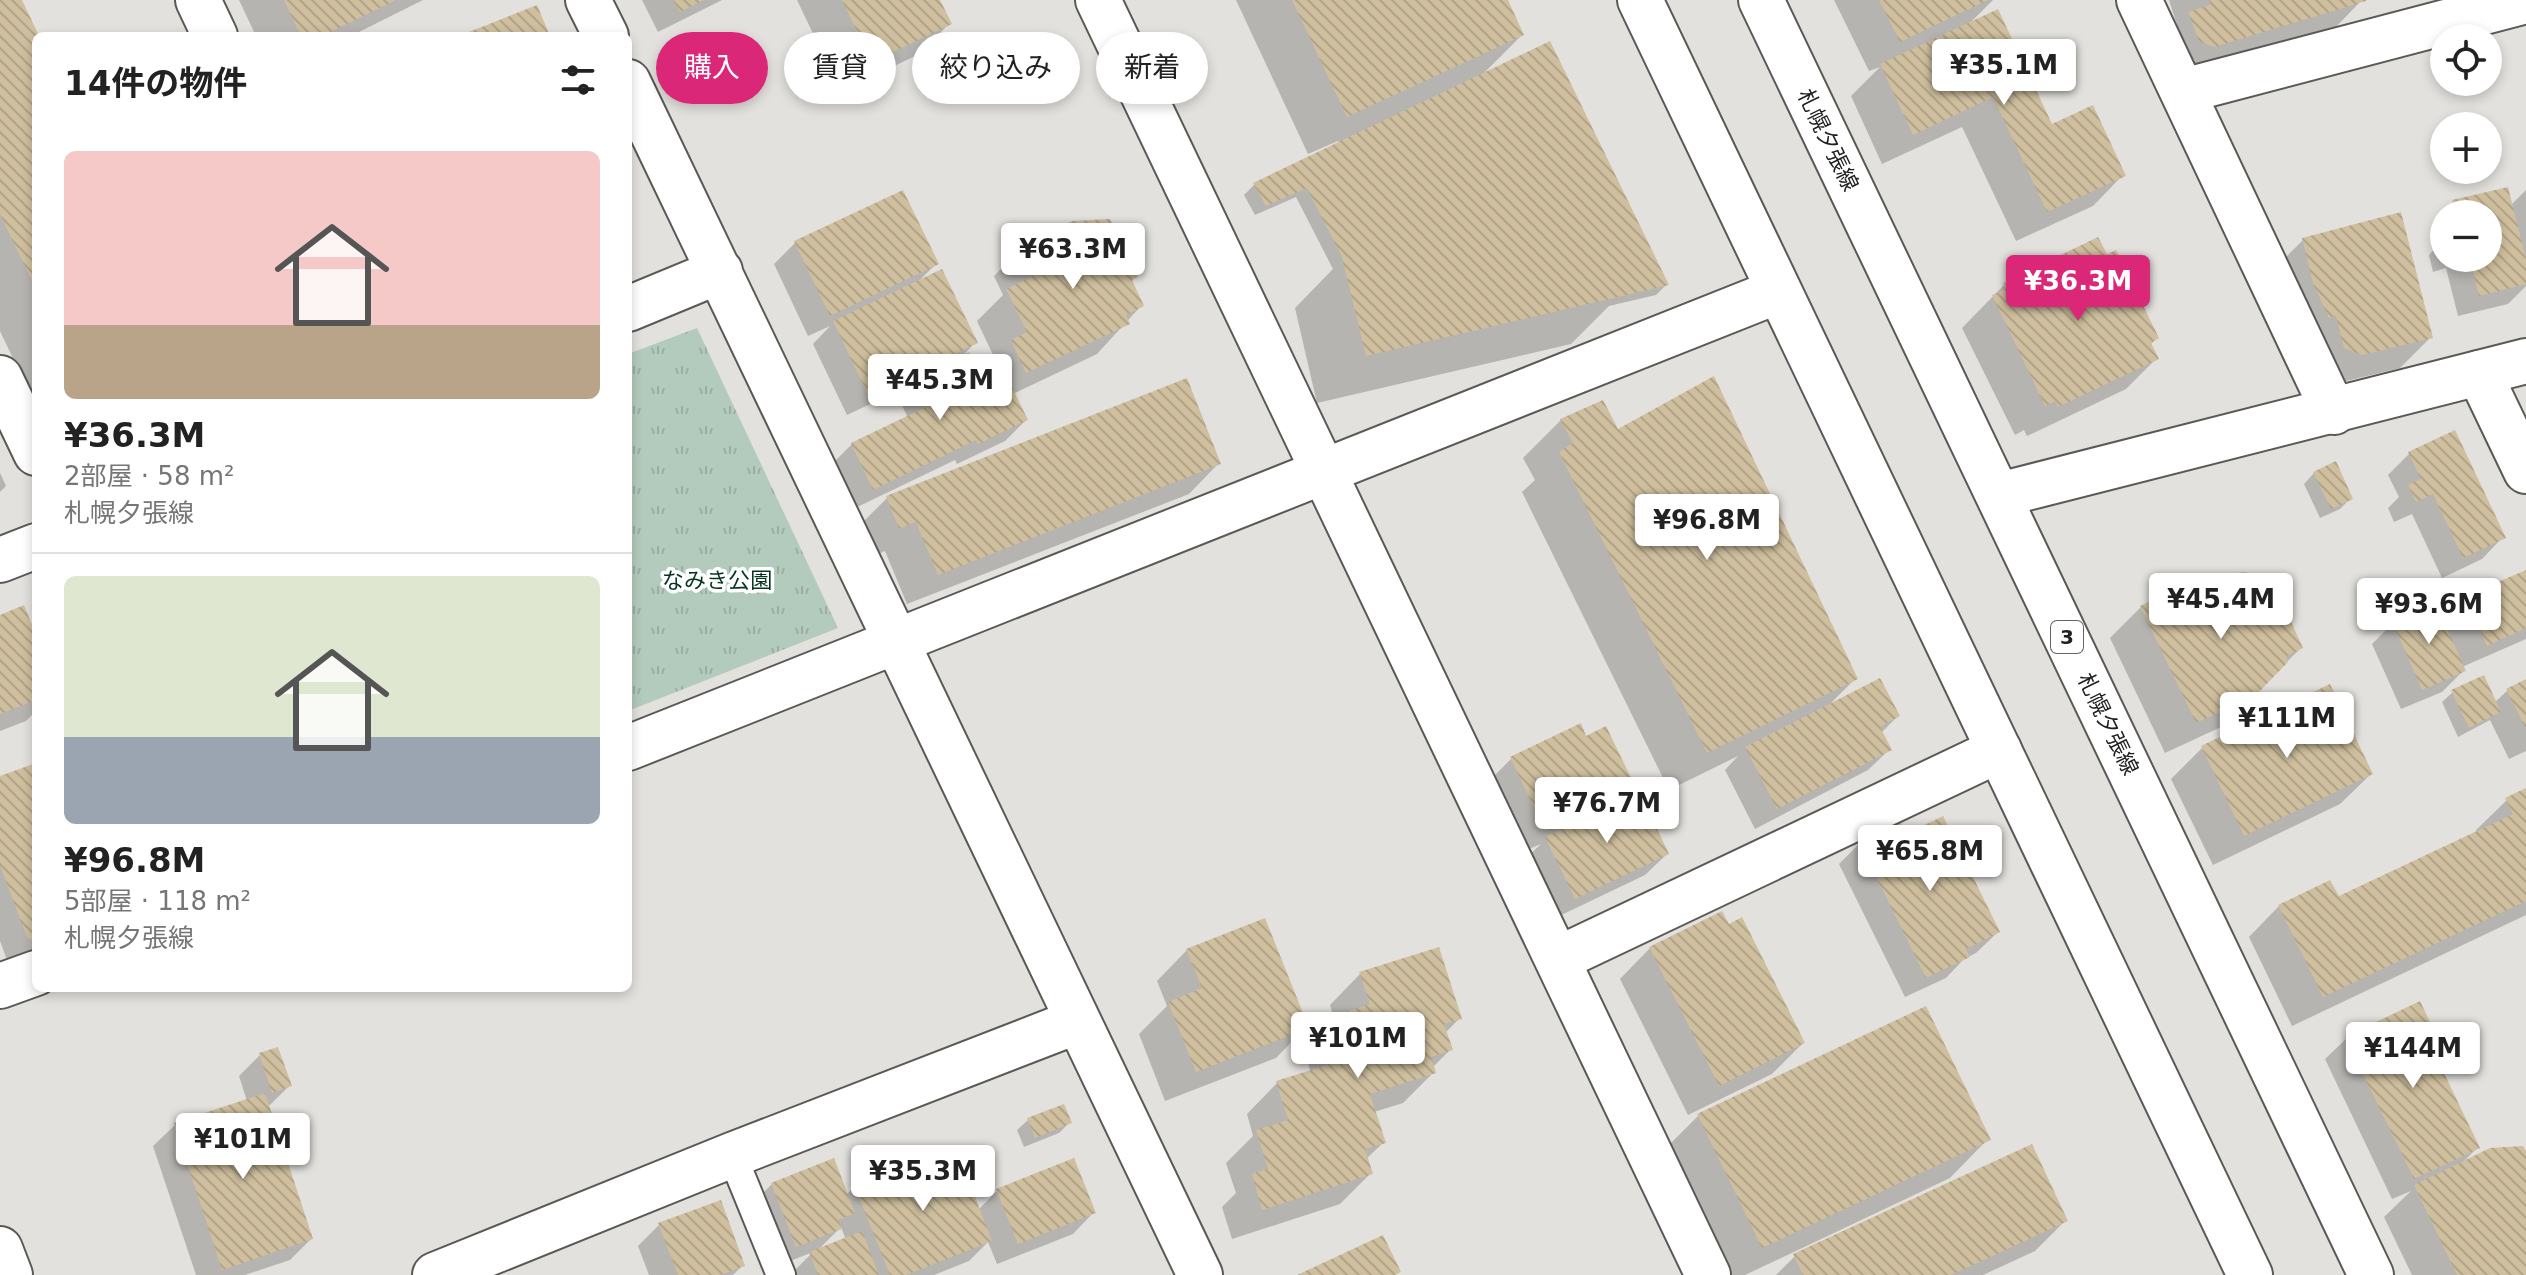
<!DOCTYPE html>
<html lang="ja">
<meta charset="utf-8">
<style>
body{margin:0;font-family:"DejaVu Sans","Noto Sans JP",sans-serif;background:#f6f6f6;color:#222;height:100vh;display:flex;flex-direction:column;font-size:30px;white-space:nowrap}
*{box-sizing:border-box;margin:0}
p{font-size:26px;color:#767676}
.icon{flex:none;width:44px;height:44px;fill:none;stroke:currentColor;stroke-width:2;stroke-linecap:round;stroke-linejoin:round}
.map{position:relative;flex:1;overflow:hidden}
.drawer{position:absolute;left:32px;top:32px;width:600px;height:960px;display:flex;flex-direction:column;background:#fff;border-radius:12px;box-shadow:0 4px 12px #0003}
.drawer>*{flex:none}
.banner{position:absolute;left:656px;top:32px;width:760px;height:72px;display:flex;gap:16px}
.tools{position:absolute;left:2430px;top:24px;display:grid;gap:16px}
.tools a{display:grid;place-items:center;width:72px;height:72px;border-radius:50%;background:#fff;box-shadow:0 4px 12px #0003;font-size:40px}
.price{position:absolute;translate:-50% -68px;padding:0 18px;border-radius:8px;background:#fff;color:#222;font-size:26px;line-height:52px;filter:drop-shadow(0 2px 4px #0008)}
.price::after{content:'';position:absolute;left:50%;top:48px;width:24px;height:18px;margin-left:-12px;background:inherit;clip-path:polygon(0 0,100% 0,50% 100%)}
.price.active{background:#db2777;color:#fff}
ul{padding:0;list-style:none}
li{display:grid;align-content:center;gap:16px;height:424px;padding:0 32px}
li+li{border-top:2px solid #e0e0e0}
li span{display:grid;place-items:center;height:248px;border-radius:12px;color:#555}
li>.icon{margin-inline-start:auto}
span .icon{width:144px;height:144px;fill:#fffc;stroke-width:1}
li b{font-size:34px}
h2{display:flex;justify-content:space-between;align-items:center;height:96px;padding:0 32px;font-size:34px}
.pill{padding:0 28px;border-radius:36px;background:#fff;box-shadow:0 4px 12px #0003;font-size:28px;line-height:72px}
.pill.active{background:#db2777;color:#fff}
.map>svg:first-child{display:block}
.grass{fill:url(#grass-tufts)}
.shadow{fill:#0003;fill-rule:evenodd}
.building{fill:url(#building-back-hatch)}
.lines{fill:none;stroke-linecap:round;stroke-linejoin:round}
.lane-casing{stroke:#5b5956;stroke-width:32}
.street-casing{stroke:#5b5956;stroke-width:48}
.secondary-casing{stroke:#5b5956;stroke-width:48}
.primary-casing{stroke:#5b5956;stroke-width:48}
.lane{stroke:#fff;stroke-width:28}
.street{stroke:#fff;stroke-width:44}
.secondary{stroke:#fff;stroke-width:44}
.primary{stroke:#fff;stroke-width:44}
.labels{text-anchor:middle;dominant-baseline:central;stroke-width:7;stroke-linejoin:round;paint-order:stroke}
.shield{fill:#fff;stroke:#646463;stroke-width:2}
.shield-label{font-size:20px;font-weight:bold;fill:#222120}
.street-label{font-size:22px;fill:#222120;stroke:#fff}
.park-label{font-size:22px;fill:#043521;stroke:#fff}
</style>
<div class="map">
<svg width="2526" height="1275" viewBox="0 0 2526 1275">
<defs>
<pattern id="grass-tufts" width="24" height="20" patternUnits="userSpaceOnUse" patternTransform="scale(2)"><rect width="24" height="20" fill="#b3cbbd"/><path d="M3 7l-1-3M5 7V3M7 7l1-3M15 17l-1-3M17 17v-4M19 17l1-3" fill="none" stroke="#9aaea2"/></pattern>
<pattern id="building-back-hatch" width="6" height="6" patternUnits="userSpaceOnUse" patternTransform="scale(2)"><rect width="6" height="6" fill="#cfbf9e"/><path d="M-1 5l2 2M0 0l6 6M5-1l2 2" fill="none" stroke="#b1a488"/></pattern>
</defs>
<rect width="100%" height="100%" fill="#e3e1dd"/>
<path class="grass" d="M697,328L838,628L628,711V354Z"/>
<path class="shadow" d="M0,0H20L37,36L36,407L0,331Z
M239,0H423L351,36H256Z
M642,0H722L658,32Z
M797,0H937L949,24L919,54L841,92Z
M1236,0H1505L1522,35L1482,75L1666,285L1656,295L1609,306L1571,344L1317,403L1295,308L1333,269L1296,197L1255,215L1244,195L1254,185L1339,144L1338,141L1308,154Z
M1834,0H1993L1969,24L2052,127L2123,175L2093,206L2016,241L1962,127L1882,164L1851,96L1880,67L1869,71Z
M2169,0H2361V1L2331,32L2182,77L2159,44L2177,25Z
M2526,190V286L2508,304L2458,316L2446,268L2433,272L2429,255L2438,245L2432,223L2453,202L2511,205ZM2444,214H2488V258H2444Z
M2303,240L2431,337L2400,368L2330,385L2272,271Z
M796,242L936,264L918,282L975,343L960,358L978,375L995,359L977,321L1003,295L994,276L1024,245L1130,281L1141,306L1097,354L1013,394L1026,420L1005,441L957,464L955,460L851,510L830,466L852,444L908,418L899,399L917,382L847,415L813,344L830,326L808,336L774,264Z
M2004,285L2157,338L2150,345L2157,358L2126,389L2027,436L2024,430L2015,435L1962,328Z
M1561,420L1618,431L1856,678L1829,705L1898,716L1881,733L1890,749L1868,770L1755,829L1725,770L1738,756L1669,790L1522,492L1535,480L1523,458Z
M2409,454L2503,537L2482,559L2442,578L2412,514L2394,522L2388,508L2399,497L2388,475Z
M1219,463L1189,494L907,604L885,551L868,558L856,529L887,498Z
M0,473L6,486L0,492Z
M2314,473L2351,498L2340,509L2320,518L2304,484Z
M2526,572V639L2462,667L2464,670L2442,692L2401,709L2372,644L2393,623L2443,622L2466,598Z
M2262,606L2301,648L2221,727L2165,753L2110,638L2141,607Z
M0,617L34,634L36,633V715L35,712L26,721L0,731Z
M2526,681V751L2509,759L2490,720L2458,737L2442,702L2453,692L2494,703L2508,690Z
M2329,687L2371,774L2340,804L2213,865L2171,779L2202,748Z
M1585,738L1633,788L1616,805L1667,854L1645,875L1553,919L1525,859L1541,844L1524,851L1490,780L1511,759Z
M36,765V949L7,960L0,941V779Z
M2526,790V915L2292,1026L2249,937L2279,906L2338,899L2477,833L2476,830L2507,800Z
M1905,837L1998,932L1976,953L1964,959L1946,978L1905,997L1839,864L1860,843Z
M1650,948L1803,1043L1772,1074L1688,1115L1620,979Z
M1187,950L1306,1027L1276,1058L1165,1101L1139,1034L1167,1006L1157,981Z
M1360,974L1460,1018L1445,1033L1450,1050L1432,1068L1434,1072L1403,1103L1374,1112L1384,1142L1366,1159L1371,1173L1340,1204L1232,1239L1222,1207L1236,1193L1226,1163L1253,1136L1247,1114L1277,1083L1311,1073L1304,1049L1334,1018L1330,1005Z
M2347,1038L2429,1045L2477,1148L2462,1163L2526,1156V1275H2412L2384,1217L2411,1191L2392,1199L2325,1059Z
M260,1055L290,1085L268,1107L311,1239L290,1260L245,1275H196L153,1146L175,1125L247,1101L239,1076Z
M1698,1116L1988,1139L1950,1178L1745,1275H1718L1660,1154Z
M1028,1120L1070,1122L1059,1133L1024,1147L1017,1130Z
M772,1184L846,1195L855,1186L978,1210L997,1191L1094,1212L1073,1234L997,1264L988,1242L969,1261L934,1275H790L813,1252L775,1267L751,1205ZM841,1227L846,1240L816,1252Z
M2066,1220L2035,1251L1983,1275H1776L1795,1256Z
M659,1225L743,1265L733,1275H649L638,1246Z"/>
<path class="building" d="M0,0H22L39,36H36V289L0,214Z
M284,0H396L322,36H301Z
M673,0H704L680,12Z
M842,0H940L952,24L872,62Z
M1292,0H1508L1524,35L1347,117Z
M1879,0H1988L1900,42Z
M2209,0H2366V1L2214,47L2199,41L2188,12L2211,4Z
M537,5L550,36H459Z
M1998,9L2052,124L2093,105L2126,176L2047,212L1993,97L1913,135L1880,64Z
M1550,41L1669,285L1366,356L1342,257L1307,188L1266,206L1253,183Z
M2508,187L2526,259V284L2479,296L2470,258H2488V214H2456L2452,200Z
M903,190L939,264L830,316L794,241Z
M2401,212L2433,338L2362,355L2344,348L2336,316L2329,318L2313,283L2302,238Z
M1110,219L1138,277L1132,280L1144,306L1126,315L1130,324L1026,373L1011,340L1027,332L1006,289L1038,274L1023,244L1072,221Z
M2098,237L2107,254L2116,250L2159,338L2151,343L2159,359L2058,407L2055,401L2045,406L1992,295L2005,289L2003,283Z
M942,269L978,343L868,395L833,321Z
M969,352L987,389L1008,379L1028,420L978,444L976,440L873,490L851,443L932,404L919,376Z
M1714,376L1858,679L1707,753L1559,452L1573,443L1560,419L1603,400L1618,429Z
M1187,378L1221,464L938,575L916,522L899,529L886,496Z
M2455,430L2506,538L2463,558L2433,494L2416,502L2408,485L2421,479L2408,452Z
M2336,461L2353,499L2331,509L2313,472Z
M2526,570V628L2487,646L2465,596Z
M2246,572L2263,604L2279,596L2303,648L2286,656L2288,662L2254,697L2196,723L2140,606L2199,578Z
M2436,603L2466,671L2422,690L2392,621Z
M24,605L36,634V700L0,714V615Z
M2484,675L2501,712L2469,728L2451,690Z
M1880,678L1900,716L1880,727L1892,750L1777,809L1745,747Z
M2526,679V729L2506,689Z
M2330,684L2373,774L2244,836L2201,746Z
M1581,723L1586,736L1606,726L1636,788L1545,831L1510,757Z
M36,763V937L28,940L0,865V776Z
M2526,788V901L2323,997L2278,905L2330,880L2339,896L2513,814L2505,798Z
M1640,792L1669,854L1575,899L1545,837Z
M1943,816L2000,932L1966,949L1970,957L1926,978L1859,842L1900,821L1906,834Z
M1722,911L1729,924L1742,917L1805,1043L1719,1086L1649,947Z
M1265,918L1309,1028L1196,1072L1168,1002L1202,988L1186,949Z
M1439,947L1462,1019L1444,1024L1453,1050L1431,1057L1436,1073L1370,1094L1386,1143L1365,1149L1373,1174L1262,1210L1252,1174L1268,1169L1256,1130L1288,1120L1276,1081L1346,1059L1333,1016L1370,1004L1359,972Z
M2420,1001L2438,1039L2430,1044L2480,1148L2414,1179L2345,1037Z
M1926,1006L1991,1140L1762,1248L1697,1114Z
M278,1047L292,1086L272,1093L259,1053Z
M265,1093L313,1239L222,1270L174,1123Z
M1064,1104L1072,1123L1035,1138L1027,1118Z
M2032,1144L2068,1221L1951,1275H1803L1793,1254Z
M955,1145L992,1241L906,1275H890L854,1185Z
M2523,1146L2526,1151V1275H2457L2414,1185L2490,1148Z
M834,1158L855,1213L838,1220L842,1229L796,1247L771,1183Z
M1074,1158L1096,1213L1018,1244L996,1189Z
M721,1200L745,1266L720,1275H678L658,1223Z
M862,1231L879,1275H818L809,1252Z
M1383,1235L1401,1272L1395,1275H1297Z"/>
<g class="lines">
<defs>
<path id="lane" d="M732,1155L781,1275"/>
<path id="street" d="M198,0L215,36
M588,0L606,36
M1098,0L1708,1275
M2139,0L2334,412
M628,82L1200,1275
M2183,91L2526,1
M628,309L720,271
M2479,373L2526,471
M0,378L36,453
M0,560L36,546
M628,748L1778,291
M1558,959L1999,750
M0,986L36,973
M0,1249L10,1275
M435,1275L732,1155L1078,1021"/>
<path id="secondary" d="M1999,495L2526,361"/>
<path id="primary" d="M1640,0L2250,1275
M1761,0L2371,1275"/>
</defs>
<use href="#lane" class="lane-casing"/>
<use href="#street" class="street-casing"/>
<use href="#secondary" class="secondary-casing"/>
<use href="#primary" class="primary-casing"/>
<use href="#lane" class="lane"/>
<use href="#street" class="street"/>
<use href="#secondary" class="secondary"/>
<use href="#primary" class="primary"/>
</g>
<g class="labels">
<rect class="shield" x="2051" y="621" width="32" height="32" rx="6"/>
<g class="shield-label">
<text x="2067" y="637">3</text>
</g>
<g class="street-label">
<text transform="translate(1828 140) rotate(64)">札幌夕張線</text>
<text transform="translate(2108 724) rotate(64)">札幌夕張線</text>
</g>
<g class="park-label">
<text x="717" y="580">なみき公園</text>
</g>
</g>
</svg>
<div class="tools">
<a><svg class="icon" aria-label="locate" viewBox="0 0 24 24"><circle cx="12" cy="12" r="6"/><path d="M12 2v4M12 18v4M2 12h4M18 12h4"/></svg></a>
<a>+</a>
<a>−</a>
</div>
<b class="price" style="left:2004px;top:107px">¥35.1M</b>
<b class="price" style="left:1073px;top:291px">¥63.3M</b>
<b class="price active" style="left:2078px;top:323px">¥36.3M</b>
<b class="price" style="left:940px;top:422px">¥45.3M</b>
<b class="price" style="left:1707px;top:562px">¥96.8M</b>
<b class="price" style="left:2221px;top:641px">¥45.4M</b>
<b class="price" style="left:2429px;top:646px">¥93.6M</b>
<b class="price" style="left:2287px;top:760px">¥111M</b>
<b class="price" style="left:1607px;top:845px">¥76.7M</b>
<b class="price" style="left:1930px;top:893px">¥65.8M</b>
<b class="price" style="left:1358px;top:1080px">¥101M</b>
<b class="price" style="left:2413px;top:1090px">¥144M</b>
<b class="price" style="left:243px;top:1181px">¥101M</b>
<b class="price" style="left:923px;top:1213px">¥35.3M</b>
<div class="banner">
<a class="pill active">購入</a>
<a class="pill">賃貸</a>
<a class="pill">絞り込み</a>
<a class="pill">新着</a>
</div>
<section class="drawer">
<h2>14件の物件<svg class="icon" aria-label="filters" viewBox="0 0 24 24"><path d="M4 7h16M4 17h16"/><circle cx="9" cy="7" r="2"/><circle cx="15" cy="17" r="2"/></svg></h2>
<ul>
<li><span style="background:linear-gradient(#f6c9c9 70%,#b9a48a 0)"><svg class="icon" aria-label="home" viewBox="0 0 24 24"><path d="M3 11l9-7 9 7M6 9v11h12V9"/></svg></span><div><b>¥36.3M</b><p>2部屋 · 58 m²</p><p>札幌夕張線</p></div></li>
<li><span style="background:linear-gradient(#dfe7d0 65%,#9aa5b1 0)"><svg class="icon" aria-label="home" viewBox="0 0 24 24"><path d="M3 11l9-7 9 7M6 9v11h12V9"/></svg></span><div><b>¥96.8M</b><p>5部屋 · 118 m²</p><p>札幌夕張線</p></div></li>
</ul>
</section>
</div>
